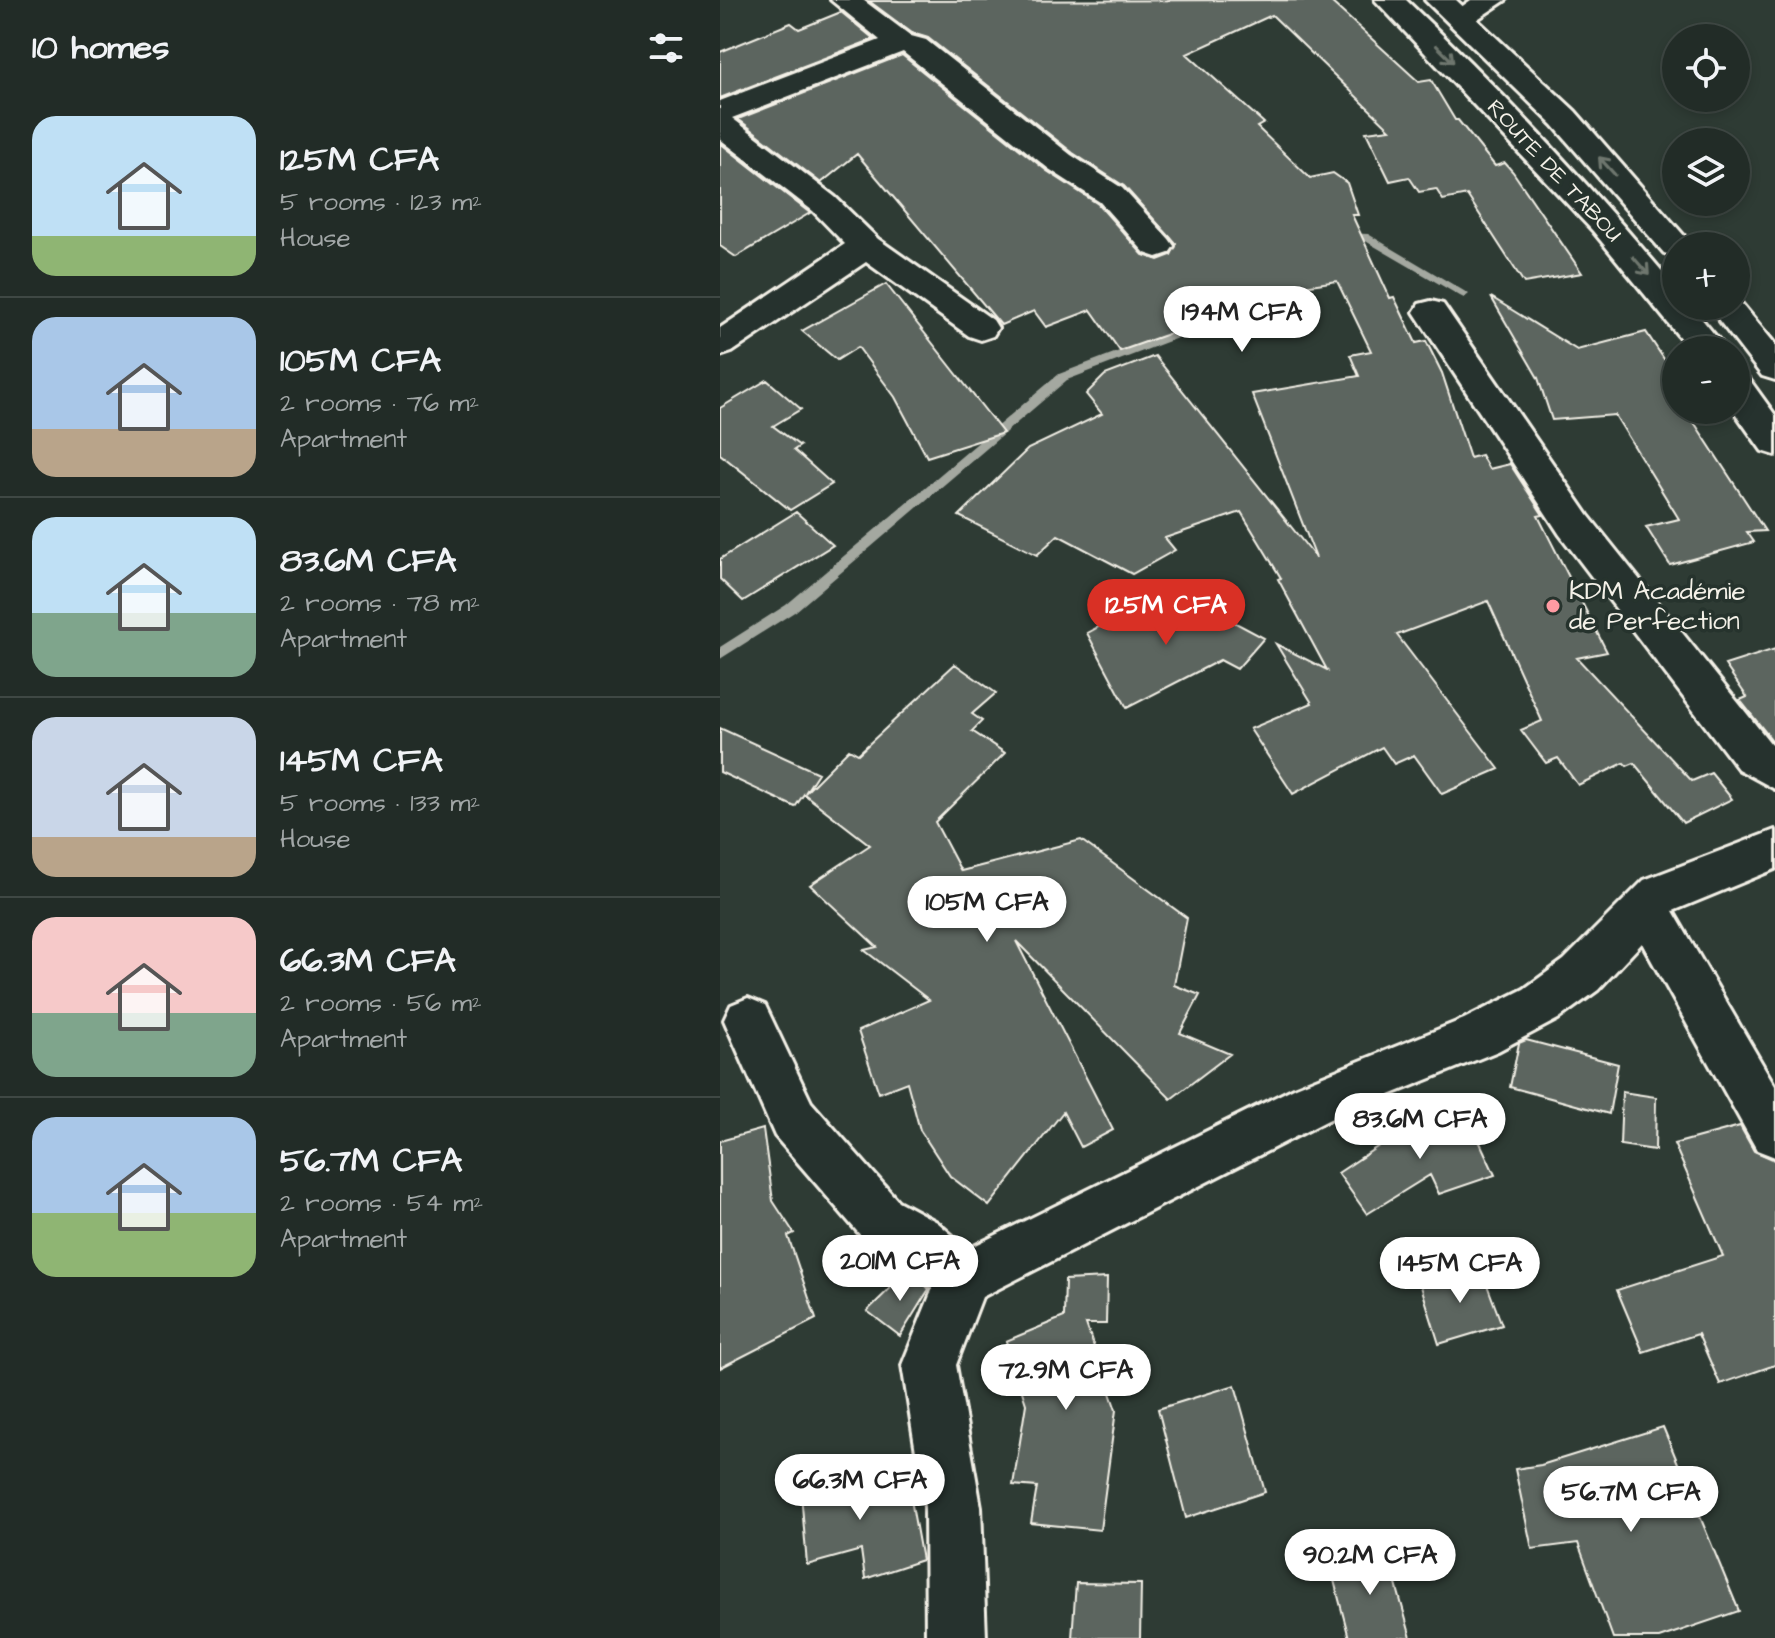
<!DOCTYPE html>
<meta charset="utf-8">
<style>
body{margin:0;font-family:"Architects Daughter",sans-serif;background:#2e3833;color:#f1f3f6;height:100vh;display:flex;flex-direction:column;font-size:30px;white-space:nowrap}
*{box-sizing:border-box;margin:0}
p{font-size:26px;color:#a2a7a7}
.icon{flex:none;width:44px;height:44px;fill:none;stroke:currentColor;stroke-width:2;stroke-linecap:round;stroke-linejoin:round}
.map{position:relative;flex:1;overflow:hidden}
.sheet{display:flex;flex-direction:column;background:#222c27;width:720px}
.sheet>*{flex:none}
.buttons{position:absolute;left:942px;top:24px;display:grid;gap:16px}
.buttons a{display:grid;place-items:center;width:88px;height:88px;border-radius:50%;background:#222c27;box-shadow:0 4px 12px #0003,0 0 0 2px #3f4844;font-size:40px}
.price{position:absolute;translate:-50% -68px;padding:0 18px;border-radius:28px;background:#fff;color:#222;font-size:26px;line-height:52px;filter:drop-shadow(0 2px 4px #0008)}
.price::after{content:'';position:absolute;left:50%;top:48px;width:24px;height:18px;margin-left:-12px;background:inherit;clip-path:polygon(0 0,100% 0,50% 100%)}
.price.active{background:#d93025;color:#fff}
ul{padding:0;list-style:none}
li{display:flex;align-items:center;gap:24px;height:200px;padding:0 32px}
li+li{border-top:2px solid #3f4844}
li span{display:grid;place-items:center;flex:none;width:224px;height:160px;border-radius:24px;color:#555}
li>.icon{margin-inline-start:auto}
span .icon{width:96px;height:96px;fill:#fffc;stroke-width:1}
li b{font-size:34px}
h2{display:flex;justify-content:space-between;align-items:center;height:96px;padding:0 32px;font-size:34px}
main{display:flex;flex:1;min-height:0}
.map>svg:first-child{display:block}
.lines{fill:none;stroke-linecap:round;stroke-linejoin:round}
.stream{fill:#a4a8a0;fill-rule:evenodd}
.building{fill:#5c655e;stroke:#f4f1e8;stroke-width:2}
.minor-casing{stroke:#f4f1e8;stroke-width:6}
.major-casing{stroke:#f4f1e8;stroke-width:6}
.minor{fill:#26332d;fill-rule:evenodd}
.major{fill:#26332d;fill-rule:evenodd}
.oneway{stroke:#6e766e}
.poi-dot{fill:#ff9aa2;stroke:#26332d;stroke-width:3}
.labels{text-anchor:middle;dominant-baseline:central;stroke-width:7;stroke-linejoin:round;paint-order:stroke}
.far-street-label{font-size:22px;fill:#f4f1e8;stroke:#26332d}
.poi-label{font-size:26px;fill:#f4f1e8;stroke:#26332d;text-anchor:start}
</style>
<main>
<section class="sheet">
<h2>10 homes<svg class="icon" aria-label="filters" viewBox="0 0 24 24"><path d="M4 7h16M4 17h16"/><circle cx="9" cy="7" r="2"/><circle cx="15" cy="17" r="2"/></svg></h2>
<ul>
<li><span style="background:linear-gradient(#bfe0f5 75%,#8fb573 0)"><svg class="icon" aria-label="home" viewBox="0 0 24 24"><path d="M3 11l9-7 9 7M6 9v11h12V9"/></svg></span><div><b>125M CFA</b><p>5 rooms · 123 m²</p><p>House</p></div></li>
<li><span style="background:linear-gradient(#a9c7e8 70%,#b9a48a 0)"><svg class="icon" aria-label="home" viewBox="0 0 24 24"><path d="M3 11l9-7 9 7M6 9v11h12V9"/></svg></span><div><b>105M CFA</b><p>2 rooms · 76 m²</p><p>Apartment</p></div></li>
<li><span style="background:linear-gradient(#bfe0f5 60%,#7fa58c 0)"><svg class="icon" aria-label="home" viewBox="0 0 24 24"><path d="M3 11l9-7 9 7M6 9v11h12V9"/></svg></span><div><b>83.6M CFA</b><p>2 rooms · 78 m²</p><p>Apartment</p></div></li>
<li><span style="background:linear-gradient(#c9d6e8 75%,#b9a48a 0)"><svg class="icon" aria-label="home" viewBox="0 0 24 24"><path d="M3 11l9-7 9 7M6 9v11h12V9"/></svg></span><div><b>145M CFA</b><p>5 rooms · 133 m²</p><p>House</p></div></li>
<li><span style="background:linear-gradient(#f6c9c9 60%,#7fa58c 0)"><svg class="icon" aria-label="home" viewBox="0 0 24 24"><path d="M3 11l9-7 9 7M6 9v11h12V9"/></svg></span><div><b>66.3M CFA</b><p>2 rooms · 56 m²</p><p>Apartment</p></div></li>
<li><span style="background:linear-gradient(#a9c7e8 60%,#8fb573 0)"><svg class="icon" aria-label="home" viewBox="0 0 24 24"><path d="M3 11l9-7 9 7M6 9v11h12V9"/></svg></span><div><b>56.7M CFA</b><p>2 rooms · 54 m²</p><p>Apartment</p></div></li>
</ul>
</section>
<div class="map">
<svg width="1055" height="1638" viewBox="0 0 1055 1638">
<rect width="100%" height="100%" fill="#2e3b34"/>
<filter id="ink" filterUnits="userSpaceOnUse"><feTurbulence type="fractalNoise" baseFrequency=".0125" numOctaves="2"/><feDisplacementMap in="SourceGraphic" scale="16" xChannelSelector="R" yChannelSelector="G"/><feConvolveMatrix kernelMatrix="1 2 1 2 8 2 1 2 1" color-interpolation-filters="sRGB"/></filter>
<g filter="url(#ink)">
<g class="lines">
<path class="stream" d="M624,233L648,234L749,294L744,298L740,296L642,239L620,238L619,236Z
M503,301L508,305L494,324L347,380L76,611L0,659V647L66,605L339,374L486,318L499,302Z"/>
</g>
<path class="building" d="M609,0L699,82L711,80L735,120H738L775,166L785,163L793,172L862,273L804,283L747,195L723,200L716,189L699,192L689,177L670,181L646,132L670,129L552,15L467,54L544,123L537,127L590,178L613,173L627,183L638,215H632L670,298L674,297L696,343L706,341L722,373L750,458L761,455L769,469L790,464L823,515L818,516L887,652L857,658L972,781L991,773L1012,799L963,823L914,763L907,766L904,763L858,785L838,758L826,763L801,730L822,721L768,601L677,635L779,769L722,794L694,755L674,764L662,747L573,794L530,729L592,703L556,644L607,670L558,579L561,578L521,512L445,538L455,550L412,574L338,535L317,555L239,516L308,449L382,414L366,394L385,375L435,356L596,558L532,394L639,376L630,355L651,351L617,281L523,295L527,306L400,351L371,310L326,327L314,311L281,325L137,154L101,183L18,119L182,55L327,171L378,204L423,255L438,260L451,255L456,244L404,186L353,153L208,38L192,33L149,1Z
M121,12L154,39L0,98V52L71,23L79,29Z
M0,143L90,213L16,257L0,246Z
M166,284L283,433L207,457L175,397L138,347L117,360L82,331Z
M771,297L857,350L926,332L956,377V410H966L1045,531L1027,532L1034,542L950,565L926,527L959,519L895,415L832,420L818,378Z
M47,380L81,409L53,426L80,446L74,450L112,484L70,510L0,454V408Z
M76,512L113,545L23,601L0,579V559Z
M444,592L485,625L497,613L544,638L517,669L500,660L407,708L367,633Z
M1055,649V744L1020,700L1027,697L1005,665Z
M235,664L276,693L252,714L262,721L252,731L285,753L215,822L241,871L361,840L467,918L454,985L480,995L460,1033L510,1054L451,1099L296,941L393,1130L361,1147L343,1112L269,1206L230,1176L200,1130L187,1082L159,1093L138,1031L209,1000L144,950L157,947L90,885L150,845L84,794L75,807L0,772V728L98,773L85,793L129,749L138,754Z
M806,1040L898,1064L889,1114L790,1087L799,1043Z
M902,1092L936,1097L935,1150L900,1145Z
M743,1106L775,1175L719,1194L710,1175L647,1214L618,1173L686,1128Z
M1020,1126L1034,1151L1055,1160V1365L1000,1384L978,1334L923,1352L897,1290L1003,1256L954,1144Z
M43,1129L53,1201L74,1233L68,1236L96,1319L0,1368V1141Z
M760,1266L782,1325L719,1344L700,1283Z
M189,1270L209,1289L180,1336L147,1311Z
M387,1278L386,1324H366L396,1410L380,1530L311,1523L317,1487L293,1485L306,1404L286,1341L344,1317L345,1280Z
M515,1385L545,1492L466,1518L438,1409Z
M943,1427L1019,1611L939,1638H893L858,1543L812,1549L795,1469L821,1465Z
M128,1468L132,1490L186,1472L202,1560L145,1579L141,1550L87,1565L80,1481Z
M666,1548L691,1638H629L610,1565Z
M356,1583L421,1584L420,1638H352Z"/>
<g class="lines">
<defs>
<path id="minor" d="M111,0H143L191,36L206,40L351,155L402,188L449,239L454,246L449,253L437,257L425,253L380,202L329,169L183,52L12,118L115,197L158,239L273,320L278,328L273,336L261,340L249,336L146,262L12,352L0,356V328L125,244L93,211L0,139V101L160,40Z
M751,0H786L750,24H730L726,18Z
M711,301L723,304L868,515L1055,749V789L1018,769L840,535L694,312L699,304Z
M1055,830V869L953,911L1055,1086V1157L1037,1150L922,943L878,990L838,1019L778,1051L610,1119L262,1297L236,1365L261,1507L266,1638H206L205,1507L182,1365L213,1288L181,1258L142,1237L55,1136L4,1020L11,1005L28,998L45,1005L91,1102L178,1201L217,1222L248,1249L576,1087L744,1019L804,989L844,960L924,880Z"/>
<path id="major" d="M655,0H686C781,90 872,187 956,288V306H971L1007,350H970L873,231Z
M705,0H736L855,111L973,246H956V257L944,253L833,125Z
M1017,298L1055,344V380L1042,376L988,306H1016Z
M1016,376L1029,379L1055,415V455L1042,451L1013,410H1016Z"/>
</defs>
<use href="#minor" class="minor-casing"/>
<use href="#major" class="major-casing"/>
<use href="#minor" class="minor"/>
<use href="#major" class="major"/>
</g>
<defs><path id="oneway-shaft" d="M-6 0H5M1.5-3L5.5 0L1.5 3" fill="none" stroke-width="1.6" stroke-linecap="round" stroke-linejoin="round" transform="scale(2)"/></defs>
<g class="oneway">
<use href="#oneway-shaft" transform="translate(725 54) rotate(45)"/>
<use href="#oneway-shaft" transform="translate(887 166) rotate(-132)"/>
<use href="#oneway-shaft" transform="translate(921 266) rotate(49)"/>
</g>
</g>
<circle class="poi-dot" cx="833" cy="606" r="8"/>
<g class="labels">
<g class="far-street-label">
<text transform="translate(834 171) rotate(47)">ROUTE DE TABOU</text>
</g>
<g class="poi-label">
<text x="849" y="591">KDM Académie<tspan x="849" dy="30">de Perfection</tspan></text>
</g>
</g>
</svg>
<div class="buttons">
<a><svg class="icon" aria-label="locate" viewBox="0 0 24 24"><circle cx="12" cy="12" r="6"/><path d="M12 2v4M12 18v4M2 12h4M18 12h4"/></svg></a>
<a><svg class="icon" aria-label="layers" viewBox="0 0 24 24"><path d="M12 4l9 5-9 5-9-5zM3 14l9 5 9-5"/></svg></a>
<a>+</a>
<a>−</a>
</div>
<b class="price" style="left:522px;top:354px">194M CFA</b>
<b class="price active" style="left:446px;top:647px">125M CFA</b>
<b class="price" style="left:267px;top:944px">105M CFA</b>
<b class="price" style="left:700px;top:1161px">83.6M CFA</b>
<b class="price" style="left:180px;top:1303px">201M CFA</b>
<b class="price" style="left:740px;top:1305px">145M CFA</b>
<b class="price" style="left:346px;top:1412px">72.9M CFA</b>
<b class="price" style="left:140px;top:1522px">66.3M CFA</b>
<b class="price" style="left:911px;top:1534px">56.7M CFA</b>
<b class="price" style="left:650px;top:1597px">90.2M CFA</b>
</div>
</main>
